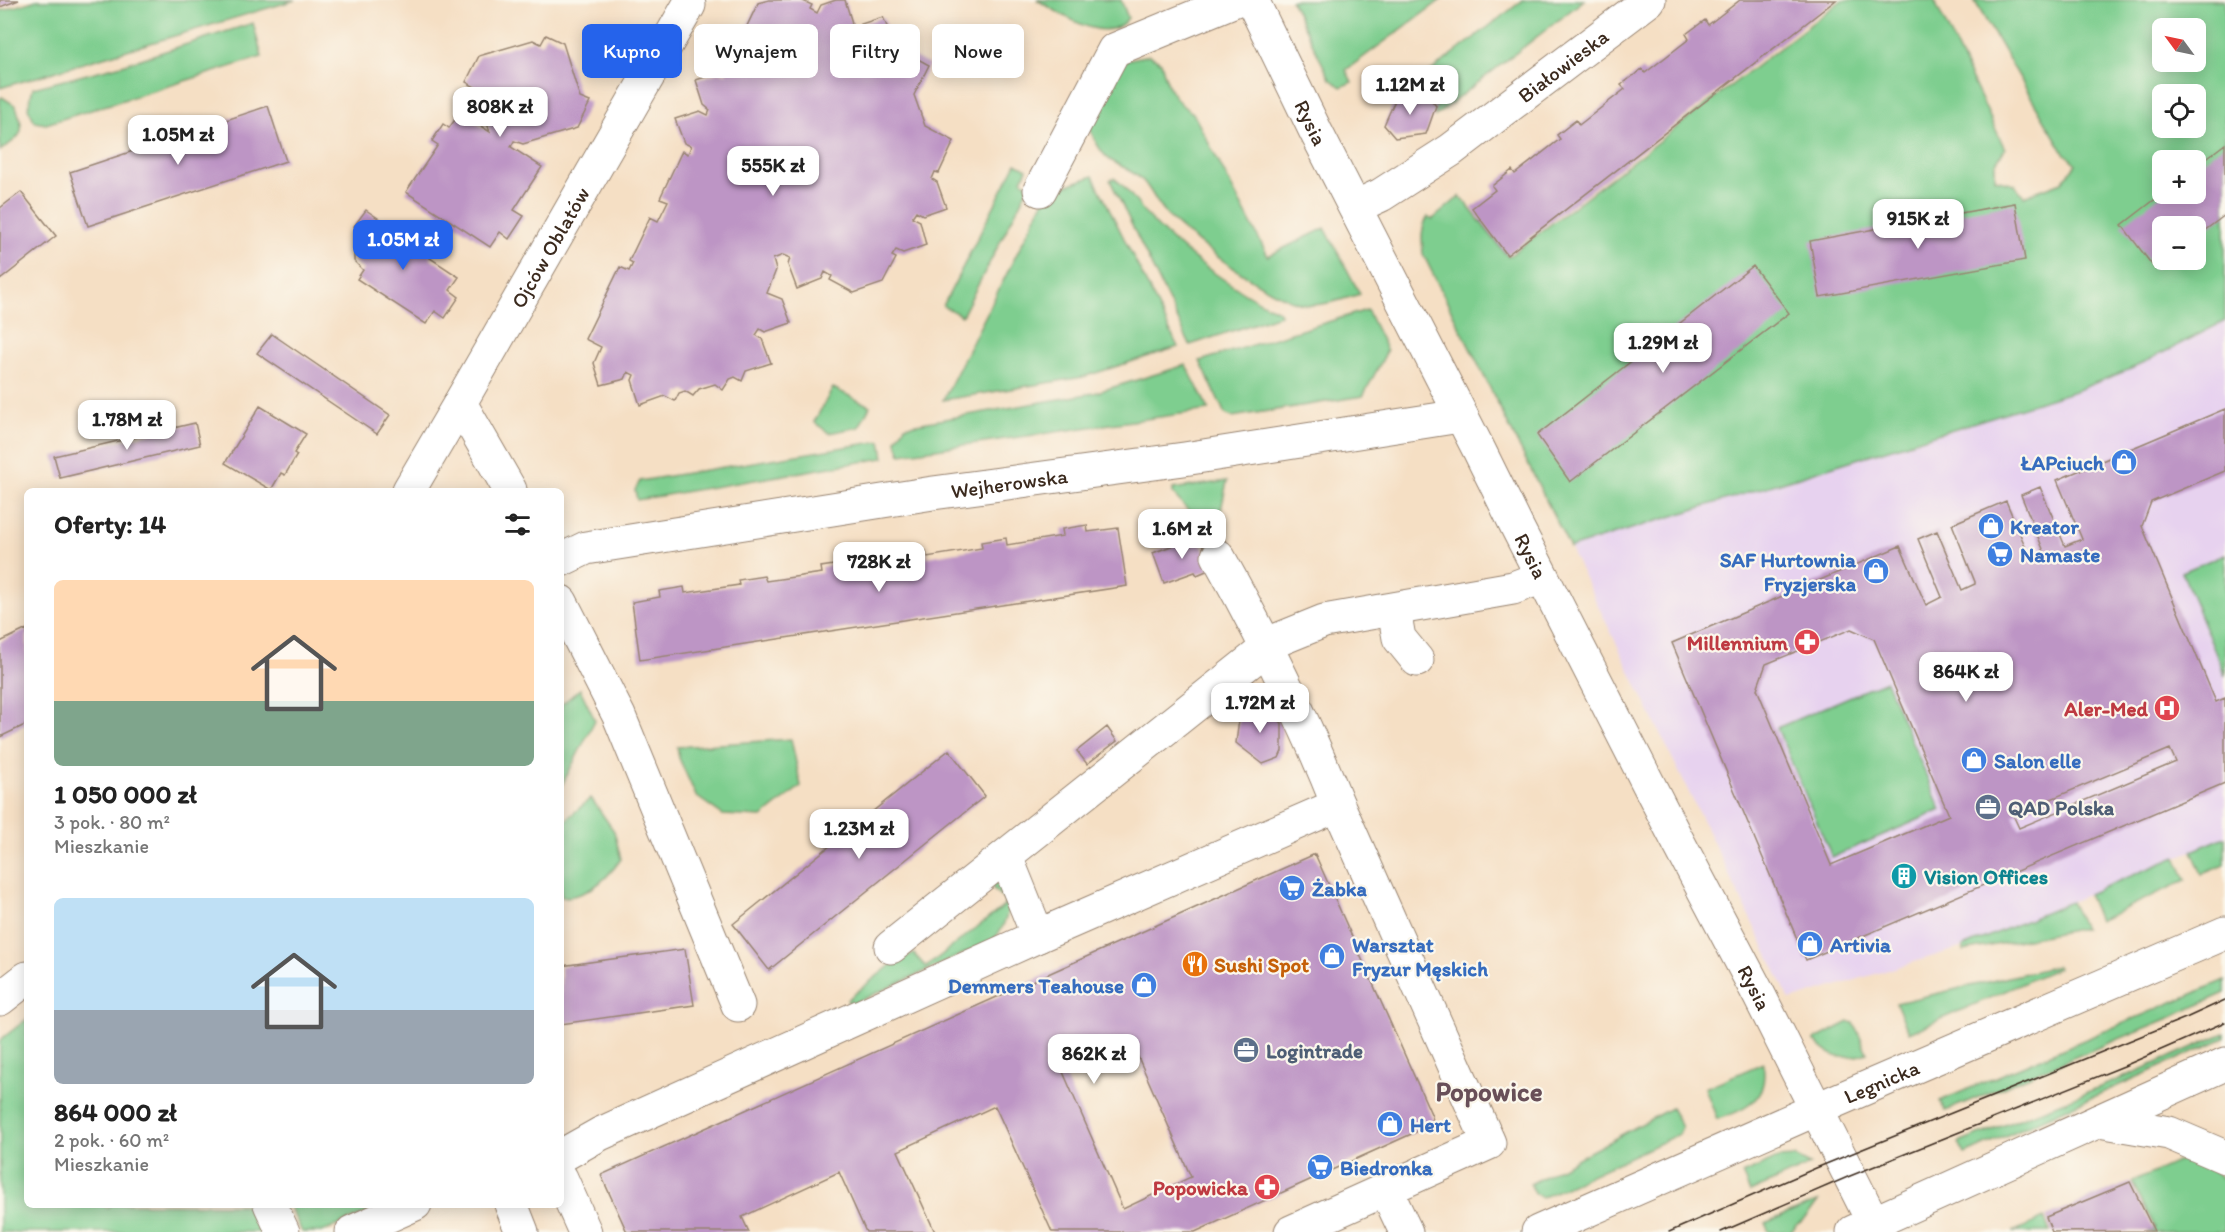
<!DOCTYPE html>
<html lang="pl">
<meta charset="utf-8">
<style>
body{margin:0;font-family:Itim,sans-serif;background:#f2f2f2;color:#222;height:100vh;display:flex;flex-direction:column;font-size:22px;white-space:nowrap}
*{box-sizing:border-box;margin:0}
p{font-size:20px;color:#767676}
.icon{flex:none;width:33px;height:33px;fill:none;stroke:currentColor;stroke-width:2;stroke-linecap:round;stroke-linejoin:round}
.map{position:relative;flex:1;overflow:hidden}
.details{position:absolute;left:24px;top:488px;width:540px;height:720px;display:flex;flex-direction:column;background:#fff;border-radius:9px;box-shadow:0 3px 15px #0003}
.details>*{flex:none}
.top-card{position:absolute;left:582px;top:24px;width:570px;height:54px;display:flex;gap:12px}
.needle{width:39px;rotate:303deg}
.controls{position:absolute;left:2152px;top:18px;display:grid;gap:12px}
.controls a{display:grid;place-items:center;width:54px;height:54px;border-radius:9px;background:#fff;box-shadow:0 3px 15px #0003;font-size:30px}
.price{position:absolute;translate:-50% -51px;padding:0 14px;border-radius:12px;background:#fff;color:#222;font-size:20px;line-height:39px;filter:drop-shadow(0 2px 3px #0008)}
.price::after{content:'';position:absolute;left:50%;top:36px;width:18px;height:14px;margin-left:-9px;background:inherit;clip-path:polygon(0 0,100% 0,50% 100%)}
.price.current{background:#2563eb;color:#fff}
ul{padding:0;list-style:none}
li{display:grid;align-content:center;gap:12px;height:318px;padding:0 30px}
li span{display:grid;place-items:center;height:186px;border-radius:9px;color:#555}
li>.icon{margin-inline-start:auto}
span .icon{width:108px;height:108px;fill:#fffc;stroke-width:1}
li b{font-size:26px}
h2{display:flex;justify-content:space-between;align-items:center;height:72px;padding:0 30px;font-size:26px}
.chip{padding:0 21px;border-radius:9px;background:#fff;box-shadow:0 3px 15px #0003;font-size:21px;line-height:54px}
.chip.current{background:#2563eb;color:#fff}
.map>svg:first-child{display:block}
.built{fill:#e7d2ef}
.green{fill:#7ece8f;stroke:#5c7c56;stroke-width:1.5;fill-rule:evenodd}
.building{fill:#bd95c5;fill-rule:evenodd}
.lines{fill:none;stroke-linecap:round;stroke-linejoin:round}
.minor-casing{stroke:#988471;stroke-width:35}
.major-casing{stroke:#988471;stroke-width:35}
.minor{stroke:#fff;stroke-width:33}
.major{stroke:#fff;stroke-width:33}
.tram{stroke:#3b2a1e;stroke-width:1.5}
.labels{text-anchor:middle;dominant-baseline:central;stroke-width:4.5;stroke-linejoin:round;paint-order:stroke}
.street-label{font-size:21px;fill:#3b2a1e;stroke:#fbf7ec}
.shop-label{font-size:21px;font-weight:bold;fill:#366cbe;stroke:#fbf7ec;text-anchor:start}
.health-label{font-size:21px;font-weight:bold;fill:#be3a42;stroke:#fbf7ec;text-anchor:end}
.service-label{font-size:21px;font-weight:bold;fill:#4e5e75;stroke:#fbf7ec;text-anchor:start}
.culture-label{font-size:21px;font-weight:bold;fill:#0d838f;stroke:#fbf7ec;text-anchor:start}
.food-label{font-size:21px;font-weight:bold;fill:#c56008;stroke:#fbf7ec;text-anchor:start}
.district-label{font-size:27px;font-weight:bold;fill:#684f58;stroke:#fbf7ec}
</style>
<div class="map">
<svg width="2225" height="1232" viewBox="0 0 2225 1232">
<rect width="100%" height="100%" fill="#fbf7ec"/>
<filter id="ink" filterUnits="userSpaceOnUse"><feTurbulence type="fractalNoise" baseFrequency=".0167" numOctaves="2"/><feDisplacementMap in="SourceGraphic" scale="12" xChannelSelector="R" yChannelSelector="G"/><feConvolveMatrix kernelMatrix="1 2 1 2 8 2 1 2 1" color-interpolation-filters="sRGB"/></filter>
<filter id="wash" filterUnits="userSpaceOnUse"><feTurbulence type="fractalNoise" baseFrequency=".008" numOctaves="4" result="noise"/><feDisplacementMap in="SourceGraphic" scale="24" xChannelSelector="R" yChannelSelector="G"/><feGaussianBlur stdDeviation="1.35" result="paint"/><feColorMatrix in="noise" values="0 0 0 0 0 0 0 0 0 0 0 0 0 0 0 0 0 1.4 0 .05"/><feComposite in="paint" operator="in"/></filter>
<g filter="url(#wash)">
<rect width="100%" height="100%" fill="#f5dfc4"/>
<path class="built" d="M2225,321V837L1963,947L1790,1000L1570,548L1959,428L2133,368Z"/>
<path class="green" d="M37,0H295L0,88V11Z
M1037,0H1121L1128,18C1106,48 1061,13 1037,0Z
M1291,0H1441L1346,70L1352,82L1341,87L1330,79Z
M1523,0H1584L1435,116L1436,106L1426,93L1396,98Z
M1842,0H1934L2005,149L1995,164V179L2014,184L2024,196L2062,182L2076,164L2064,153L1974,0H2225V321L2133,368L2072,392L1570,548L1423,254C1422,241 1420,228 1428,217L1433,219L1460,196L1508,257ZM2163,28H2196V62H2163ZM2163,94H2196V128H2163ZM2163,160H2196V194H2163ZM2163,226H2196V260H2163Z
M253,23L262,57L46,124L35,122L28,108L33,88L122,65Z
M1149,55L1161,62C1166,83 1173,102 1193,113L1268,256L1325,228L1360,294C1344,299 1327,305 1310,305C1276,303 1192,241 1168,216C1158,206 1153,193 1144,182C1134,171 1122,167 1110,160C1097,151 1091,129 1084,117L1117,62Z
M2,97L16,106C25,135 24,133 0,151V98Z
M1016,163L1027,169L1022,180L1029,186L962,316L943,306Z
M1093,176L1178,347L1083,377L943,400L1048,192Z
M1114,178C1131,190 1139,209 1154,223C1184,254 1240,294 1279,311L1280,315L1190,345L1110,180Z
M1367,310L1387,351L1363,396L1232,417L1225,414L1200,361Z
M1186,365L1209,410L901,454L896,440L905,426L1094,393Z
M833,388L870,406L859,427L829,433L814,422Z
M881,441L884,458L637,500L635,490L640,481Z
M1227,481L1217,530L1210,534L1173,494V489Z
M2225,554V676L2182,572Z
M1886,681L1941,810L1832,857L1777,728Z
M580,689L595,720L561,787V705Z
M791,739L801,786L762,817L723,815L696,796L679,758L677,747Z
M591,798L614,831L621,859C607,879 587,898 561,897V824Z
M2225,837V865L2202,874L2192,851Z
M2176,857L2186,880L2099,921L2088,894Z
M996,882C1018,895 1007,926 992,941L850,1005L847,1000L901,957L914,954L926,967L1004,906L1005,901L991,886Z
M2071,902L2084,928L1964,951L1963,947Z
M2057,966L2058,968L1909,1033L1896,1003Z
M2225,980V993L2172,1017L1945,1111L1940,1101Z
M27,1019V1204L103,1205L107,1208L112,1204L257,1205L270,1232H0V1040Z
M1849,1022L1854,1023L1867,1053C1843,1061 1831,1059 1814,1040Z
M2225,1033V1038L1965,1154L1959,1143L2120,1079Z
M1763,1063C1769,1098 1748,1110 1717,1119L1705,1088Z
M1671,1108L1682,1127L1679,1134L1542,1198L1536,1194L1530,1184Z
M1795,1157L1810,1165L1750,1192L1742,1174L1778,1158Z
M2188,1157L2211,1168L2225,1182V1232H2149L2155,1228L2132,1182Z
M1818,1201L1808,1215L1790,1232H1769L1765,1223Z
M289,1205H385L322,1232H302Z
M2044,1218L2050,1232H2013Z"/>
<g id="blocks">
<path class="building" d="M0,0H19L0,7Z
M769,0H801L812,5L810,9L817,13L821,5L836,0H845L852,23L849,30L856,34L861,24L883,17L893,41L890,47L896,50L898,48L929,65L914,95L925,126L954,141L939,173L935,172L932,179L937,182L946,207L923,215L916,211L912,217L920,221L926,245L903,253L896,250L892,256L896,258L883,283L854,293L830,280L832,276L825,272L822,279L797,289L788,265L790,258L783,255L773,259L776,270L767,293L782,299L791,323L765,332L760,329L756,335L762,339L771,363L746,371L742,381L735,377L730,379L723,390L715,384L699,389L693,396L685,391L679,393L675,401L665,396L640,405L632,380L634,375L628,372L625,379L601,385L594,363L601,347L585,339L620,267L629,271L633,263L629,261L650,217L658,221L668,201L660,198L682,151L688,154L691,146L684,143L675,119L700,111L708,115L710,110L704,105L696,80L720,72L726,74L729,67L718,62L713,41L741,35L745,37L749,30L746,28L758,3Z
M1740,0H1836L1507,255L1472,208L1495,190L1492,186L1512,170L1515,174L1560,139L1557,135L1576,120L1579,125L1625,89L1621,85L1642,69L1645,73L1689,39L1686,34L1705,20L1708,25Z
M546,35L563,43L580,98L590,102L577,128L523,144L514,141L511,147L542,167L514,210L524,216L509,239L500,232L490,247L406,192L438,145L432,141L443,124L449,128L460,113L490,132L475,87L466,82L479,56L533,40L541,44Z
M1426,93L1436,106L1426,134L1395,138L1384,125L1396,98Z
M268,106L286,161L88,226L70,172Z
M2225,144V215L2196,237V226H2163V260H2167L2155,269L2122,225L2162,194H2196V166Z
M21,192L56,236L0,280V208Z
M2015,203L2025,260L1820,297L1810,241Z
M366,210L394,229L391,233L418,251L421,247L433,254L430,258L459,277L450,290L459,297L445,318L435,311L426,324L357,279L363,270L354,261V250L358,242L368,237L354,226Z
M1753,266L1789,313L1570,482L1537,435Z
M272,334L390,415L377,434L257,353Z
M260,406L306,434L294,453L297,455L285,475L281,473L271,490L225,463Z
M2225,409V471L2151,502L2142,526L2216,702L2225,698V783L1806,960L1672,643L1900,546L1926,605L1942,597L1918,539L1937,531L1962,590L1975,584V582L1952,524L2006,501L2031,560L2045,554L2021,495L2040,487L2065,546L2082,539L2057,480ZM1851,629L1874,639L1949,815L1831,865L1757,689L1766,664ZM2170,749L2176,762L2019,828L2013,815Z
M195,423L200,445L60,478L54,456Z
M1087,525L1088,532L1118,528L1127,586L640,660L632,602L660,597L659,591L684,587L685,593L739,585L738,580L764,576L766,581L822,573L821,567L847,563L848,569L901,561L900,555L926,551L927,557L982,548L981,542L1006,538L1007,545L1063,536L1062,529Z
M1200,539L1211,569L1197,575L1195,572L1164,583L1153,553L1184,541L1185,544Z
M27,629V724L0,737V642Z
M1256,704L1282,723V751L1279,758L1263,764L1236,743L1240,712Z
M1107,727L1117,741L1087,764L1077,751Z
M949,750L985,796L769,970L733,924Z
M1315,854L1432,1116L1433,1122L1429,1126L1195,1232H1052L995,1106L898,1151L935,1232H866L839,1172L742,1217L749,1232H627L601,1175ZM1131,1041L1191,1177L1123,1209L1063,1072Z
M685,949L694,1005L561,1024V966Z
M2130,1182L2154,1231L2052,1232L2046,1217Z"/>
</g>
</g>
<g filter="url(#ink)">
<use href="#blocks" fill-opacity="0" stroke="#988471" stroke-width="1.5"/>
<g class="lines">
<defs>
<g id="minor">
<path id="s1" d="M1252,0L1316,132L1479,450L1518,529L1673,832L1759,995L1878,1232"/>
<path d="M1040,190L1114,50L1235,0"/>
<path id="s2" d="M1355,207L1381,195L1451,150L1649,0"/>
<path d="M409,490L460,403"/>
<path id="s3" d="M510,490L460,403L689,5"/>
<path d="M1218,556C1263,637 1304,719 1338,805L1489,1143L1291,1232"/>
<path id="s4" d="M561,560L586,548L933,493L1184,459L1460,416"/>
<path d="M561,602L619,716L738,1005"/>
<path d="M1394,610L1399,638L1417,660"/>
<path d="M1006,857L1038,936"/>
<path d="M891,947L1277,640L1324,621L1513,588L1542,577"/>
<path d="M0,999L27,978"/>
<path d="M2099,1121L2169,1133L2225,1157"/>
<path d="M561,1156L600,1134L1038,936L1338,805"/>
<path d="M561,1178L585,1232"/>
<path d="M1386,1190L1406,1232"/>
<path d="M270,1204L283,1232"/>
<path d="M511,1204L522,1232"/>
<path d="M352,1232L415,1204"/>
</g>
<g id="major">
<path id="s5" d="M1538,1232L1817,1109L2225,933"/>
<path d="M1853,1232L2225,1064"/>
</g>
</defs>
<use href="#minor" class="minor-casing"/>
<use href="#major" class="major-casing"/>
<use href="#minor" class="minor"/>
<use href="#major" class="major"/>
<path class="tram" d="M1669,1232L1816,1168L2188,1017L2225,1000
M1721,1232L1850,1176L2124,1066L2225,1022"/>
</g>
</g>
<defs>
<symbol id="shop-disc" viewBox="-11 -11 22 22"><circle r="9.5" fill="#3f7fe0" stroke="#fbf7ec"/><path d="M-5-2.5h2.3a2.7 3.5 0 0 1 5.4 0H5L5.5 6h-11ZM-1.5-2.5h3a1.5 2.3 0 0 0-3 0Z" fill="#fff"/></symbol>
<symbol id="supermarket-disc" viewBox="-11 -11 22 22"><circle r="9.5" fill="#3f7fe0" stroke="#fbf7ec"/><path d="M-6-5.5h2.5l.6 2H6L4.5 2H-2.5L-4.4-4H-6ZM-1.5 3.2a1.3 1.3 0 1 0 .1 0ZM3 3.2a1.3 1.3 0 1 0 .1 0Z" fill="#fff"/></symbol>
<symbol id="pharmacy-disc" viewBox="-11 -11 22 22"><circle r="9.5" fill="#e0444e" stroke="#fbf7ec"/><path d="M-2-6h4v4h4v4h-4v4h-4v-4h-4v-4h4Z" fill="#fff"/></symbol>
<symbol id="hospital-disc" viewBox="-11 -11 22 22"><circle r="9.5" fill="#e0444e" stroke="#fbf7ec"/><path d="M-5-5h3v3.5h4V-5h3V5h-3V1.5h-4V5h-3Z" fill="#fff"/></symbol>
<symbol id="office-disc" viewBox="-11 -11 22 22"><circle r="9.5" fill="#5c6f8a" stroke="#fbf7ec"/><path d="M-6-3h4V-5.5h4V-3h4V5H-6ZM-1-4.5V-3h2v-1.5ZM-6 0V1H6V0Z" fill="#fff"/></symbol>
<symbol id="building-disc" viewBox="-11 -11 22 22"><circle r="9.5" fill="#0f9aa8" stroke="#fbf7ec"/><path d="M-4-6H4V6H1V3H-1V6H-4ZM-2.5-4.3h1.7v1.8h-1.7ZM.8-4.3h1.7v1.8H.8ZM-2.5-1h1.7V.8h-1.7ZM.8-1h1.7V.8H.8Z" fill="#fff"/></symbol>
<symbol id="restaurant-disc" viewBox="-11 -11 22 22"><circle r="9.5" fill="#e8710a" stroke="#fbf7ec"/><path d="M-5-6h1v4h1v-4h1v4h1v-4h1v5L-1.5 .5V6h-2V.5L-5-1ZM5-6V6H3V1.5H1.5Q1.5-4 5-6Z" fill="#fff"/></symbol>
</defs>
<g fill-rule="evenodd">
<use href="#shop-disc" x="2109" y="447" width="30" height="30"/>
<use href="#shop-disc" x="1976" y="511" width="30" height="30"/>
<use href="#supermarket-disc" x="1985" y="539" width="30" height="30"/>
<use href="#shop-disc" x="1861" y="556" width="30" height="30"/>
<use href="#pharmacy-disc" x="1792" y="627" width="30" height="30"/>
<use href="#hospital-disc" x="2152" y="693" width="30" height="30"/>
<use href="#shop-disc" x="1959" y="745" width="30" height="30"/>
<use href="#office-disc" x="1973" y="792" width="30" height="30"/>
<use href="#building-disc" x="1889" y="861" width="30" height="30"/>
<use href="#supermarket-disc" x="1277" y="873" width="30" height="30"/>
<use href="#shop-disc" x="1795" y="929" width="30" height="30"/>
<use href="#shop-disc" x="1317" y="941" width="30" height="30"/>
<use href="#restaurant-disc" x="1180" y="949" width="30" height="30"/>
<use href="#shop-disc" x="1129" y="970" width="30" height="30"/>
<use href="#office-disc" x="1231" y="1035" width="30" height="30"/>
<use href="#shop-disc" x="1375" y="1109" width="30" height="30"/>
<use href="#supermarket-disc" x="1305" y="1152" width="30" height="30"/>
<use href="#pharmacy-disc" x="1252" y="1172" width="30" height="30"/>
</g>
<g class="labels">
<g class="street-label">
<text stroke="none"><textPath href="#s2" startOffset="252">Białowieska</textPath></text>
<text stroke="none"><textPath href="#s1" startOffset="136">Rysia</textPath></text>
<text stroke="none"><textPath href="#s3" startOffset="280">Ojców Oblatów</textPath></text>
<text stroke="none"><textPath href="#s4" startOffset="456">Wejherowska</textPath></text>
<text stroke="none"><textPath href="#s1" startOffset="622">Rysia</textPath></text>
<text stroke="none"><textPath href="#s1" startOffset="1108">Rysia</textPath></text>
<text stroke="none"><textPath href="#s5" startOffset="375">Legnicka</textPath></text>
</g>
<g class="shop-label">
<text x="2104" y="462" text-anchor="end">ŁAPciuch</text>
<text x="2010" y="526">Kreator</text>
<text x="2020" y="554">Namaste</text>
<text x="1856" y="559" text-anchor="end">SAF Hurtownia<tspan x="1856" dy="24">Fryzjerska</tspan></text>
<text x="1994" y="760">Salon elle</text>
<text x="1312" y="888">Żabka</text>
<text x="1352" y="944">Warsztat<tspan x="1352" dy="24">Fryzur Męskich</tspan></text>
<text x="1830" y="944">Artivia</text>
<text x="1124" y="985" text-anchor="end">Demmers Teahouse</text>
<text x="1410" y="1124">Hert</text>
<text x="1340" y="1167">Biedronka</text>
</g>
<g class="health-label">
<text x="1788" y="642">Millennium</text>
<text x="2148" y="708">Aler-Med</text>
<text x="1248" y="1187">Popowicka</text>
</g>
<g class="service-label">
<text x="2008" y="807">QAD Polska</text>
<text x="1266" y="1050">Logintrade</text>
</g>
<g class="culture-label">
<text x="1924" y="876">Vision Offices</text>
</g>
<g class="food-label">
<text x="1214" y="964">Sushi Spot</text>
</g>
<g class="district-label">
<text x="1489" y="1091">Popowice</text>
</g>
</g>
</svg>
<div class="controls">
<a><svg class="needle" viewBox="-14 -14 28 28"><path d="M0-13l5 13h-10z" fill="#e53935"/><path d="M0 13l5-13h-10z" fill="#767676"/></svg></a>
<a><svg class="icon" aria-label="locate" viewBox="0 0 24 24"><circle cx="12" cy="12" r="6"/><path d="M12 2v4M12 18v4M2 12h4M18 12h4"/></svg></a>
<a>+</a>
<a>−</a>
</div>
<b class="price" style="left:1410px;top:116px">1.12M zł</b>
<b class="price" style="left:500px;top:138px">808K zł</b>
<b class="price" style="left:178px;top:166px">1.05M zł</b>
<b class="price" style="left:773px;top:197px">555K zł</b>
<b class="price" style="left:1918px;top:250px">915K zł</b>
<b class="price current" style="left:403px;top:271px">1.05M zł</b>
<b class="price" style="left:1663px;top:374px">1.29M zł</b>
<b class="price" style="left:127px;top:451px">1.78M zł</b>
<b class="price" style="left:1182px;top:560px">1.6M zł</b>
<b class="price" style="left:879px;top:593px">728K zł</b>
<b class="price" style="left:1966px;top:703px">864K zł</b>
<b class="price" style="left:1260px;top:734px">1.72M zł</b>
<b class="price" style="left:859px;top:860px">1.23M zł</b>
<b class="price" style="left:1094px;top:1085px">862K zł</b>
<div class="top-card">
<a class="chip current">Kupno</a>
<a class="chip">Wynajem</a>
<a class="chip">Filtry</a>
<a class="chip">Nowe</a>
</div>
<section class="details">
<h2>Oferty: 14<svg class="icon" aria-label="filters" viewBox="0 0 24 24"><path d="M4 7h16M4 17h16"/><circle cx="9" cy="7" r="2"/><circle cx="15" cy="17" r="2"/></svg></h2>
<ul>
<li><span style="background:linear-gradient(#ffd9b3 65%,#7fa58c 0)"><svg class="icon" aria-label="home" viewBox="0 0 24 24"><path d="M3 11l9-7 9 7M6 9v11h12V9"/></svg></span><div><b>1 050 000 zł</b><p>3 pok. · 80 m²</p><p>Mieszkanie</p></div></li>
<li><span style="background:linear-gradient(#bfe0f5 60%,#9aa5b1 0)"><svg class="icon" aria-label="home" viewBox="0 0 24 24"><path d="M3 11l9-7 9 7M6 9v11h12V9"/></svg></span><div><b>864 000 zł</b><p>2 pok. · 60 m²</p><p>Mieszkanie</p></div></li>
</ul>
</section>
</div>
